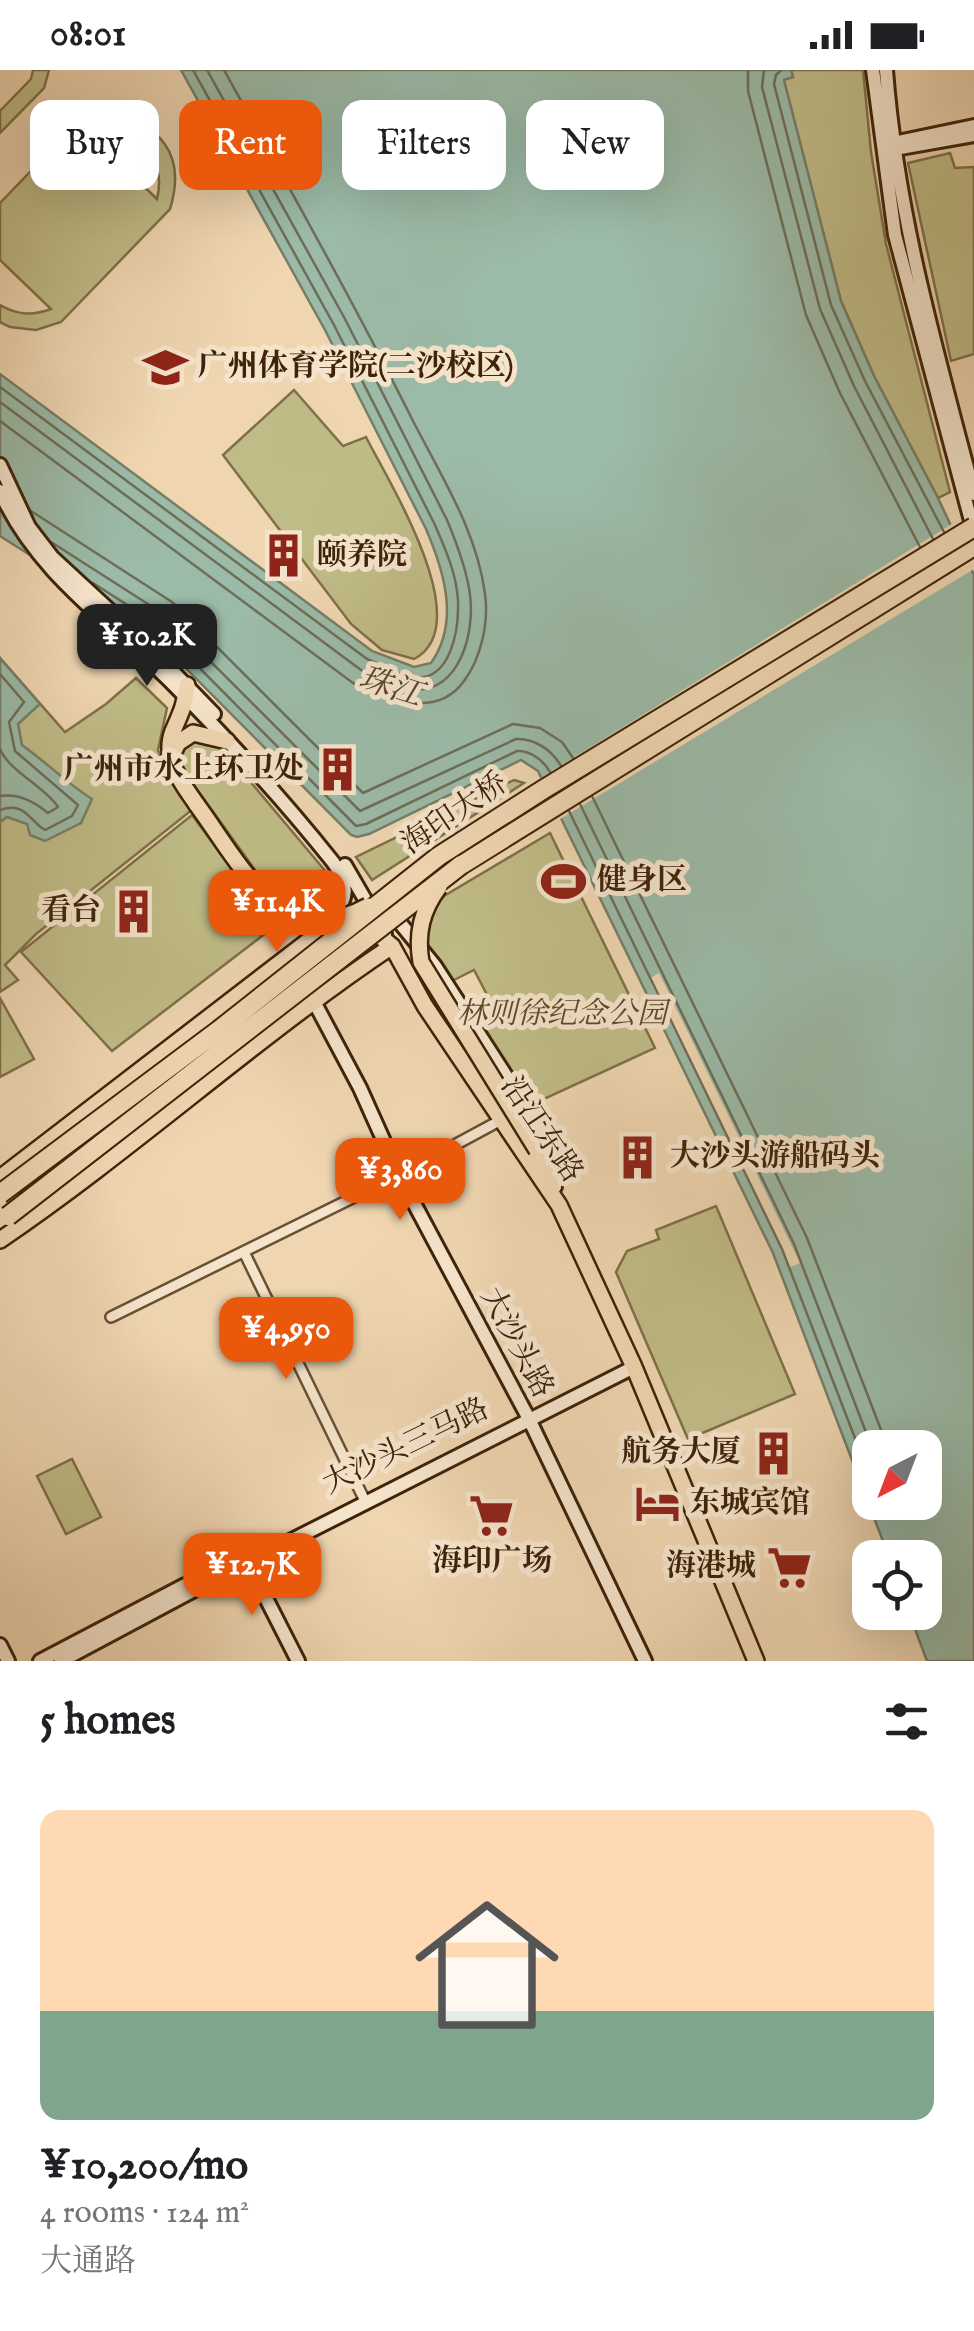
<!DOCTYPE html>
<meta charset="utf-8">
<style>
body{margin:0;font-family:"IM FELL English","Noto Serif SC",serif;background:#f2f2f2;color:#202124;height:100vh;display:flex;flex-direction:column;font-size:38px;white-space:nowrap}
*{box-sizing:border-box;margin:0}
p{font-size:32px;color:#757577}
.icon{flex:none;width:55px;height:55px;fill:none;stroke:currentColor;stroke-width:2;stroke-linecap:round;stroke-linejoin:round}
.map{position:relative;height:1591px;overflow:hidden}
.panel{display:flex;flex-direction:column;background:#fff;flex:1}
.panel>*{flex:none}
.guide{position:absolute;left:30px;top:30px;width:915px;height:90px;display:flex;gap:20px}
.needle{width:65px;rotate:222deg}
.fabs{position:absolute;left:852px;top:1360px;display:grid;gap:20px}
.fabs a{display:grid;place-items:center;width:90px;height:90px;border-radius:20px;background:#fff;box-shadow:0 10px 40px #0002;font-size:50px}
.price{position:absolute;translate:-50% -85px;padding:0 22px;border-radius:20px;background:#ea580c;color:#fff;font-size:32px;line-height:65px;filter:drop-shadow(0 2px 5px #0008)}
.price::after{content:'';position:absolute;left:50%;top:60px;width:30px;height:22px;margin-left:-15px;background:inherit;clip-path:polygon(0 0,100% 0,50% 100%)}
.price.on{background:#222;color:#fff}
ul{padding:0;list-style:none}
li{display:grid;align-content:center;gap:20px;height:530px;padding:0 40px}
li span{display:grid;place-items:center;height:310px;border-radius:20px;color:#555}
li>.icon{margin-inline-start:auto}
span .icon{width:180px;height:180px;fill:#fffc;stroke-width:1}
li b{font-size:42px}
h2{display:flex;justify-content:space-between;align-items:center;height:120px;padding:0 40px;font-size:42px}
.pill{padding:0 35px;border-radius:20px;background:#fff;box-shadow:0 10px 40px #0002;font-size:35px;line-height:90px}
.pill.on{background:#ea580c;color:#fff}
.status{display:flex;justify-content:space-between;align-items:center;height:70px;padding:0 50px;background:#fff;direction:ltr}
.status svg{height:28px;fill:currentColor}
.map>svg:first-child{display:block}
.green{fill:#c0bc87;stroke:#7f7048;stroke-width:2.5;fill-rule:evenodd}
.water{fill:#9bbaa7;stroke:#767e68;stroke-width:2.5;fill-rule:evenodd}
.pier{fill:#efd6b1}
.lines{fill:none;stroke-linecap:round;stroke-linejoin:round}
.shore{stroke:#6c6e58;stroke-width:2.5}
.street-casing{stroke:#6a5033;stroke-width:14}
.secondary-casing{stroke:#3e2309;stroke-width:18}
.primary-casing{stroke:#3e2309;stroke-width:20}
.highway-casing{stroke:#3e2309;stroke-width:22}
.street{stroke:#f5e4cc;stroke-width:9}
.secondary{stroke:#f5e4cc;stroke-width:12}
.primary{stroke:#efd6b1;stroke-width:15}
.highway{stroke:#efd6b1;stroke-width:18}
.primary-bridge-casing{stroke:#3e2309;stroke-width:20;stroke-linecap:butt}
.highway-bridge-casing{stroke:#3e2309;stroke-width:22;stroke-linecap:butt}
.primary-bridge{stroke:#efd6b1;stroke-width:15}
.highway-bridge{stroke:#efd6b1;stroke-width:18}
.labels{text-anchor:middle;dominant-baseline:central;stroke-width:10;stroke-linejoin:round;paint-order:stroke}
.poi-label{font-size:30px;font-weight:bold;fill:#3e2309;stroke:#f5e4cc;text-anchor:start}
.street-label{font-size:30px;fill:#3e2309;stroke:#f5e4cc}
.park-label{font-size:30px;font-style:italic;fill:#5e4928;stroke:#f5e4cc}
.water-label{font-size:32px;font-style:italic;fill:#554930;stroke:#f5e4cc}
</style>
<div class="status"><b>08:01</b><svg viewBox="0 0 49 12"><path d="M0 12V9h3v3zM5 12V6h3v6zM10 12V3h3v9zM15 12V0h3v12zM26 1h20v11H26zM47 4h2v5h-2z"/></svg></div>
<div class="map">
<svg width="974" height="1591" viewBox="0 0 974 1591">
<rect width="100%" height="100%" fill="#efd6b1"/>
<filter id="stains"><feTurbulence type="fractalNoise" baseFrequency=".002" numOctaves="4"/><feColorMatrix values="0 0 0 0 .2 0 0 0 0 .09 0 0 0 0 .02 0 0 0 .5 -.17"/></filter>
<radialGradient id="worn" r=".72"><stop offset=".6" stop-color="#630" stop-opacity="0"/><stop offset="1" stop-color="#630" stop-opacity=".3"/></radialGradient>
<path class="green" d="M33,0H49L44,18L0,63V41L31,9Z
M791,0H863L871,82L886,174L950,422L938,428L874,306L841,231L783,9L793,7Z
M106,44C160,52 187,84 170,139L61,252L36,260L10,257L0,252V235C18,245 32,246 51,239L0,190V133L79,51ZM109,61C144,68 166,92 157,129L90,65Z
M950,83L955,98L974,97V284L951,291L908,93Z
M294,320L343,376L366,367C388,411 479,555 414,589L382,580L351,554L223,385Z
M0,588L65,662L106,634L136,608L167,638L158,680L168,704L193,739L36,864L5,895L18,910L0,922Z
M189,670L206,671L223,679L327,803L329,822L311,843L276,829L183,700L181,683Z
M514,710L524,713L372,810L356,787Z
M192,745L275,856L112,981L21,882Z
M550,763L655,978L531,1035L474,947L493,936L474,900L452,911L424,872L434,836L444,826Z
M0,928L34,989L0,1007Z
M716,1136L795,1324L688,1369L616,1202L627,1181L659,1169L656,1160Z
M72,1389L101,1447L66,1464L37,1406Z"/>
<path class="water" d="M181,0H791L793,7L784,10L841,231L874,306L938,428L974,505V1591H927L909,1543L925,1542V1488L889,1487L773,1183L538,701L521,690L369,764L357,767L351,765L147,559L0,466V304L372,581L414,597L431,593C460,552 444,501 426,459L325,260ZM870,1378H925V1432H870Z
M0,588L40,634L18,654L22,675C47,693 67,713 92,729L81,753L45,771L30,765L27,754L7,747L0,752Z"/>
<path class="pier" d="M955,452L974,491V499L557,751L537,710Z
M659,903L800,1193L790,1197L649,909Z"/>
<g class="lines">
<path class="shore" d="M748,0V21L806,245L840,323L920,477
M764,0L762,17L820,239L854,316L933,469
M781,0L776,5L774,14L831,235L865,311L944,462
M0,317L367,589C381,595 396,604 411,607C451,614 459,559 458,531C457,505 445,478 435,455L334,255L193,0
M0,332L361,600C376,607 396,618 412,619C460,624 475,562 470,525C467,500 457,474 447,450L345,249L207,0
M0,351L353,613C388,629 436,650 464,611C481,588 489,553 485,524C477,461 440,404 412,349C353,231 288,116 224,0
M31,441L172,532L363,723L513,654L540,658L562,672L573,688
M51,472L162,543L360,741L516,669C534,668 552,680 561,696
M93,513L154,552L356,756L366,754L517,681C530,680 544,691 550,702
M0,604L24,632L9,652L15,681L78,735L72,746L45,760C30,752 26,731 0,740
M0,679C9,701 44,716 58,737L48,743C35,732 18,723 0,726
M592,726L807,1168L888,1378
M580,734L794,1174L872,1378
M569,741L782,1179L870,1407"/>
<defs>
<path id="street" d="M244,1182L366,1433
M111,1247L399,1105L501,1050"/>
<path id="secondary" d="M873,0L895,165L974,462
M886,0C897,145 937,283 974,424
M888,74L974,56
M889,80L974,65
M0,395L29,457L52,487L145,573L214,644
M0,421C36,502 107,549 168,609C226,667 282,728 333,792C349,814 349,829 331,850
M345,795L385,864
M392,843L435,896L550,1074L555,1088V1117
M310,924L360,1018L399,1105L529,1349L645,1591
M245,1487L298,1591
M0,1575L8,1591
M40,1591L185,1515
M61,1591L213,1510L634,1297"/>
<path id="primary" d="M187,615C186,633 180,645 173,661C162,690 182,713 197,735
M172,685L178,673L193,663L227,671
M537,1080L552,1117
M0,1108L320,862L351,852H362L392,876L425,936L559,1135L634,1297L756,1591
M0,1170C135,1078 256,967 392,876"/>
<path id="highway" d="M461,795L974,476"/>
</defs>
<use href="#street" class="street-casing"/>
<use href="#secondary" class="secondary-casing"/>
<use href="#primary" class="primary-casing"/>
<use href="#highway" class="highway-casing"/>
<use href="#street" class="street"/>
<use href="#secondary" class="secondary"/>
<use href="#primary" class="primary"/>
<use href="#highway" class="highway"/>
<defs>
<path id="primary-bridge" d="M197,735C240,793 281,884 368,836
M439,817C422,840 416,863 421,892L537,1080"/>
<path id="highway-bridge" d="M0,1124L219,960L439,786L544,719L974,457
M8,1146L461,795"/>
</defs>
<use href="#primary-bridge" class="primary-bridge-casing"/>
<use href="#highway-bridge" class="highway-bridge-casing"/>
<use href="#primary-bridge" class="primary-bridge"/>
<use href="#highway-bridge" class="highway-bridge"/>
</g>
<defs>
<symbol id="university-bare" viewBox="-9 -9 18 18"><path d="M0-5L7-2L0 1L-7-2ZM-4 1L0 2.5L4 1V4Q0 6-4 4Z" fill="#8f2418" stroke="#f5e4cc" stroke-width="2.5" paint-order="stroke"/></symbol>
<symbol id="building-bare" viewBox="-9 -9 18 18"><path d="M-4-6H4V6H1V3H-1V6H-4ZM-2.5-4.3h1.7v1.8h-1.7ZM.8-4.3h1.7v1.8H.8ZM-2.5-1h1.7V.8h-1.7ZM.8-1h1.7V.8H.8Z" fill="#8f2418" stroke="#f5e4cc" stroke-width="2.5" paint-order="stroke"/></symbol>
<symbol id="stadium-bare" viewBox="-9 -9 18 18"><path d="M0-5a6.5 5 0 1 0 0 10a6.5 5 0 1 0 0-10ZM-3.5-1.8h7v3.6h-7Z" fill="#8f2418" stroke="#f5e4cc" stroke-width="2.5" paint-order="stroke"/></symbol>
<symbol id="hotel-bare" viewBox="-9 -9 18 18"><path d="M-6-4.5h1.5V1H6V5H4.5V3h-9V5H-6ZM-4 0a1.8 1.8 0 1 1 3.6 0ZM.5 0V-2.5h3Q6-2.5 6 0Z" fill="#8f2418" stroke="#f5e4cc" stroke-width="2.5" paint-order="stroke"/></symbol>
<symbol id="supermarket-bare" viewBox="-9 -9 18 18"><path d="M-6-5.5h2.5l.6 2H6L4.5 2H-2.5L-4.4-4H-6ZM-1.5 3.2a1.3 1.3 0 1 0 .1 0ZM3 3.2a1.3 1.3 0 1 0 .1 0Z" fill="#8f2418" stroke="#f5e4cc" stroke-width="2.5" paint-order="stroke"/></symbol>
</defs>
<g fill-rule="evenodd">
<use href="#university-bare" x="134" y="266" width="63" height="63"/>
<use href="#building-bare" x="252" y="454" width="63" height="63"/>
<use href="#building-bare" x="306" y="668" width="63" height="63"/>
<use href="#stadium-bare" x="532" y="780" width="63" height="63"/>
<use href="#building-bare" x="102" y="810" width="63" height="63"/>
<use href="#building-bare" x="606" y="1056" width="63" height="63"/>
<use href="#building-bare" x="742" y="1352" width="63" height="63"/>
<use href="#hotel-bare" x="626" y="1402" width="63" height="63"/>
<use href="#supermarket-bare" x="460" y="1414" width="63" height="63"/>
<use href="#supermarket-bare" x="758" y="1466" width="63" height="63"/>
</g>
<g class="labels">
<g class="poi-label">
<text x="198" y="297">广州体育学院(二沙校区)</text>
<text x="317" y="486">颐养院</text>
<text x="304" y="700" text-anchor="end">广州市水上环卫处</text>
<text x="597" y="811">健身区</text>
<text x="101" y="841" text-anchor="end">看台</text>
<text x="670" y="1087">大沙头游船码头</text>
<text x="741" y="1383" text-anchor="end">航务大厦</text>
<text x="690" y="1434">东城宾馆</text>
<text x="492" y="1492" text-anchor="middle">海印广场</text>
<text x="756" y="1497" text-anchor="end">海港城</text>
</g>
<g class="street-label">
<text transform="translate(455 744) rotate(-34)">海印大桥</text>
<text transform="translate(541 1060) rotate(56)">沿江东路</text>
<text transform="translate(516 1273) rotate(62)">大沙头路</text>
<text transform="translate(406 1377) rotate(-26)">大沙头三马路</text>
</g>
<g class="park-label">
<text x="562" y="945">林则徐纪念公园</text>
</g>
<g class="water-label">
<text transform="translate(390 618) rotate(17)">珠江</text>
</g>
</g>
<rect width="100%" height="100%" filter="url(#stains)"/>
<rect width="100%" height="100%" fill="url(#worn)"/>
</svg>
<div class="fabs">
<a><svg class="needle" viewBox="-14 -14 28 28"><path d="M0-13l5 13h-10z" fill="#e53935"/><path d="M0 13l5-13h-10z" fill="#757577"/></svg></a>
<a><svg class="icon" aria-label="locate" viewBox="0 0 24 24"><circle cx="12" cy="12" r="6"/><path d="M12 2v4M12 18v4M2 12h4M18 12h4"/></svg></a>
</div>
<b class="price on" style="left:147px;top:619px">¥10.2K</b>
<b class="price" style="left:277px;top:885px">¥11.4K</b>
<b class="price" style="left:400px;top:1153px">¥3,860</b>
<b class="price" style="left:286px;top:1312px">¥4,950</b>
<b class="price" style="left:252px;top:1548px">¥12.7K</b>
<div class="guide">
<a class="pill">Buy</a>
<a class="pill on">Rent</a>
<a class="pill">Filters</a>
<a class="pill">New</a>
</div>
</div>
<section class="panel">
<h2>5 homes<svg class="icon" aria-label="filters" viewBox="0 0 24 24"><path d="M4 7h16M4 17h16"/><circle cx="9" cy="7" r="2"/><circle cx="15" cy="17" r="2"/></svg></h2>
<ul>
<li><span style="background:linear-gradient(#ffd9b3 65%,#7fa58c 0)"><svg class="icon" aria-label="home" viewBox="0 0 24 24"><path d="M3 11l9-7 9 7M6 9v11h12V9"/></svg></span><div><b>¥10,200/mo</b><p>4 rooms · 124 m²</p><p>大通路</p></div></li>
</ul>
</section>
